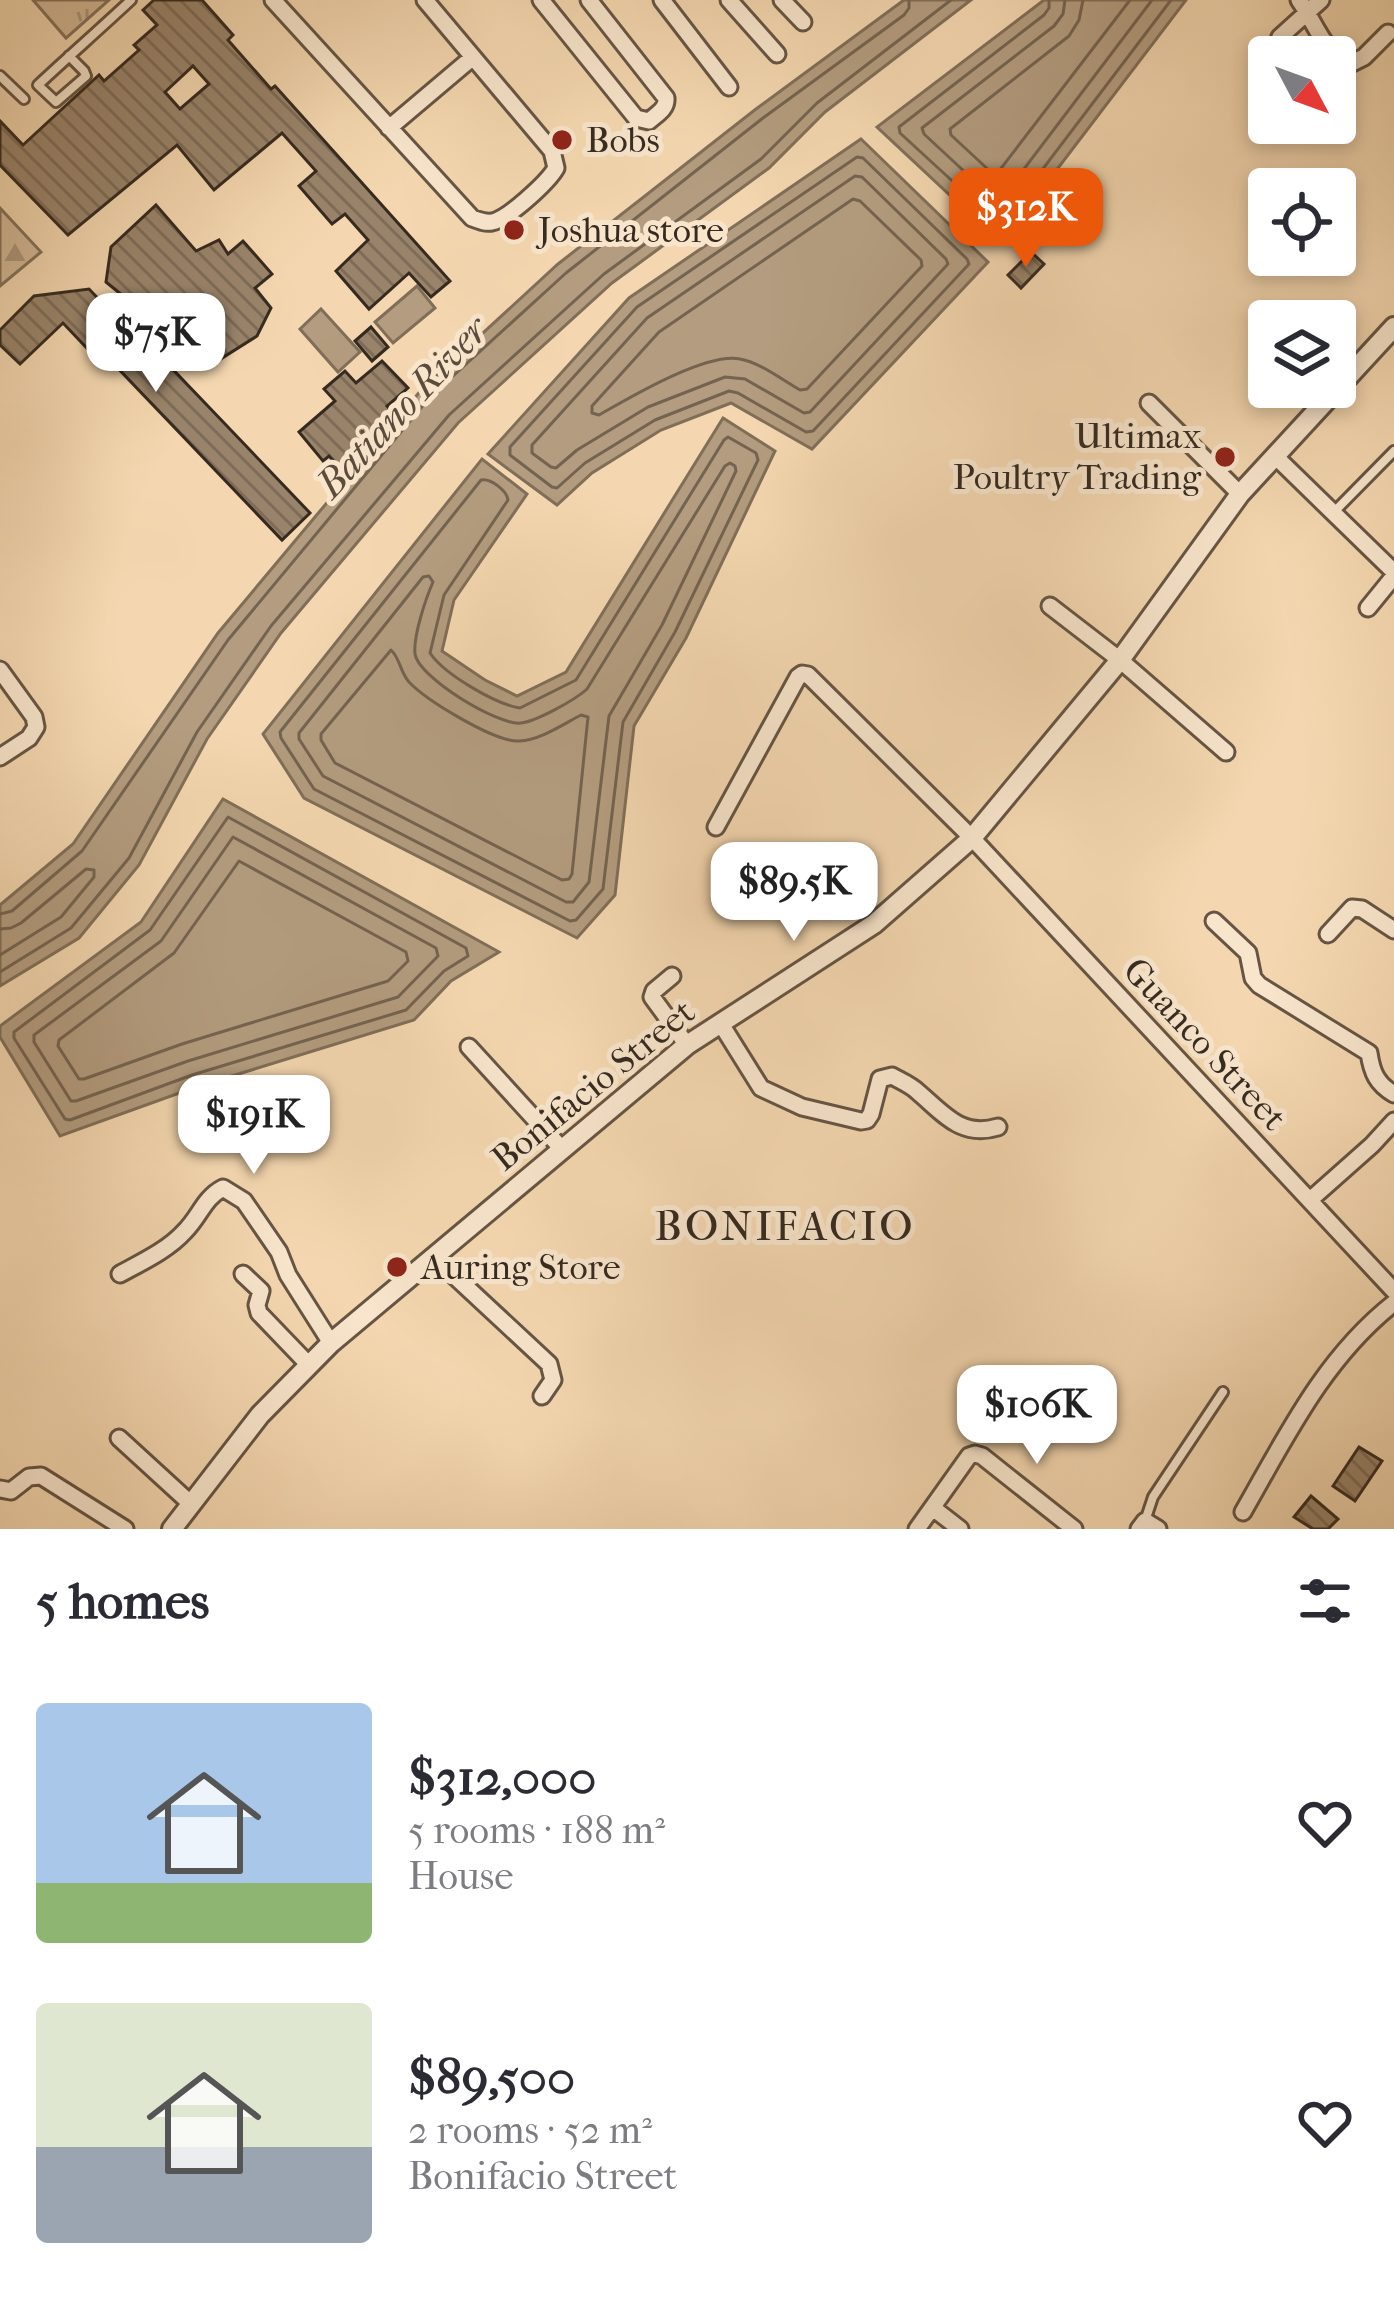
<!DOCTYPE html>
<meta charset="utf-8">
<style>
body{margin:0;font-family:"IM FELL French Canon",serif;background:#f2f2f3;color:#2b2b33;height:100vh;display:flex;flex-direction:column;font-size:45px;white-space:nowrap}
*{box-sizing:border-box;margin:0}
p{font-size:39px;color:#7c7c81}
.icon{flex:none;width:66px;height:66px;fill:none;stroke:currentColor;stroke-width:2;stroke-linecap:round;stroke-linejoin:round}
.map{position:relative;height:1529px;overflow:hidden}
.details{display:flex;flex-direction:column;background:#fff;flex:1}
.details>*{flex:none}
.needle{width:78px;rotate:131deg}
.controls{position:absolute;left:1248px;top:36px;display:grid;gap:24px}
.controls a{display:grid;place-items:center;width:108px;height:108px;border-radius:12px;background:#fff;box-shadow:0 6px 18px #0003;font-size:60px}
.price{position:absolute;translate:-50% -102px;padding:0 27px;border-radius:24px;background:#fff;color:#222;font-size:39px;line-height:78px;filter:drop-shadow(0 3px 6px #0008)}
.price::after{content:'';position:absolute;left:50%;top:72px;width:36px;height:27px;margin-left:-18px;background:inherit;clip-path:polygon(0 0,100% 0,50% 100%)}
.price.on{background:#ea580c;color:#fff}
ul{padding:0;list-style:none}
li{display:flex;align-items:center;gap:36px;height:300px;padding:0 36px}
li span{display:grid;place-items:center;flex:none;width:336px;height:240px;border-radius:12px;color:#555}
li>.icon{margin-inline-start:auto}
span .icon{width:144px;height:144px;fill:#fffc;stroke-width:1}
li b{font-size:51px}
h2{display:flex;justify-content:space-between;align-items:center;height:144px;padding:0 36px;font-size:51px}
.map>svg:first-child{display:block}
.grass{fill:url(#grass-tufts);stroke:#85725c;stroke-width:3}
.forest{fill:url(#forest-firs);stroke:#85725c;stroke-width:3}
.water{fill:#b39c7f;stroke:#816e59;stroke-width:3}
.lines{fill:none;stroke-linecap:round;stroke-linejoin:round}
.shore{stroke:#746350;stroke-width:3}
.building{fill:url(#building-back-hatch);stroke:#362a20;stroke-width:3;fill-rule:evenodd}
.service-casing{stroke:#654;stroke-width:14}
.minor-casing{stroke:#654;stroke-width:21}
.tertiary-casing{stroke:#654;stroke-width:24}
.service{stroke:#f8e5cc;stroke-width:8}
.minor{stroke:#f8e5cc;stroke-width:15}
.tertiary{stroke:#f8e5cc;stroke-width:18}
.poi-dot{fill:#8f2418;stroke:#f8e5cc;stroke-width:4.5}
.labels{text-anchor:middle;dominant-baseline:central;stroke-width:10;stroke-linejoin:round;paint-order:stroke}
.poi-label{font-size:36px;fill:#362a20;stroke:#f8e5cc;text-anchor:start}
.street-label{font-size:36px;fill:#362a20;stroke:#f8e5cc}
.water-label{font-size:39px;font-style:italic;fill:#5c4c3c;stroke:#f8e5cc}
.quarter-label{font-size:42px;letter-spacing:3px;fill:#362a20;stroke:#f8e5cc}
</style>
<div class="map">
<svg width="1394" height="1529" viewBox="0 0 1394 1529">
<defs>
<pattern id="grass-tufts" width="24" height="20" patternUnits="userSpaceOnUse" patternTransform="scale(3)"><rect width="24" height="20" fill="#d4ba98"/><path d="M3 7l-1-3M5 7V3M7 7l1-3M15 17l-1-3M17 17v-4M19 17l1-3" fill="none" stroke="#ad977c"/></pattern>
<pattern id="forest-firs" width="22" height="20" patternUnits="userSpaceOnUse" patternTransform="scale(3)"><rect width="22" height="20" fill="#d4ba98"/><path d="M5 1l3.5 6h-7zM16 11l3.5 6h-7z" fill="#ad977c"/></pattern>
<pattern id="building-back-hatch" width="6" height="6" patternUnits="userSpaceOnUse" patternTransform="scale(3)"><rect width="6" height="6" fill="#99846b"/><path d="M-1 5l2 2M0 0l6 6M5-1l2 2" fill="none" stroke="#7e6c58"/></pattern>
</defs>
<rect width="100%" height="100%" fill="#f4d7b0"/>
<filter id="stains"><feTurbulence type="fractalNoise" baseFrequency=".00167" numOctaves="4"/><feColorMatrix values="0 0 0 0 .2 0 0 0 0 .09 0 0 0 0 .02 0 0 0 .5 -.17"/></filter>
<radialGradient id="worn" r=".72"><stop offset=".6" stop-color="#630" stop-opacity="0"/><stop offset="1" stop-color="#630" stop-opacity=".3"/></radialGradient>
<path class="grass" d="M33,0H109L66,38Z"/>
<path class="forest" d="M0,208L41,252L0,286Z"/>
<path class="water" d="M904,0H971L825,112L769,168L612,283L458,423L281,633L207,739L139,865L79,938L0,986V905L73,844L218,633L422,389L558,264L756,109Z
M1044,0H1186L1001,243L877,127Z
M861,139L988,262L812,449L731,403L661,430L592,473L557,505L488,454L629,298Z
M417,286L435,308L393,343L375,322Z
M321,309L360,352L338,372L300,329Z
M723,418L775,451L686,638L634,726L615,895L577,938L304,798L263,734L482,459L527,494L454,600L442,651L485,680L517,696L566,672Z
M223,799L499,952L451,981L414,1020L196,1087L60,1136L0,1037V1026L141,922Z"/>
<g class="lines">
<path class="shore" d="M1049,0V8L1044,15L899,127L900,133L997,222L1004,220L1171,0
M1065,0L1063,14L1054,26L922,128L924,134L995,200L1002,198L1152,0
M1083,0L1079,20L1069,36L950,129L951,135L992,173L999,171L1130,0
M857,157L863,158L967,259L969,264L813,431L806,432L738,393L729,391L655,420L585,463L557,488L552,487L510,455V447L637,307Z
M855,176L862,177L946,259L948,264L810,412L804,413L745,379L725,377L648,407L577,450L556,468L551,467L532,453V445L647,318Z
M853,199L860,201L921,260L922,266L807,389L800,390C782,380 761,363 740,359C706,352 629,398 599,415L592,413V406L659,332Z
M728,437L756,453L758,460L675,632L623,722L603,889L576,920L570,921L314,789L281,738L280,732L481,480C491,478 507,491 508,500L444,595L430,653C444,674 495,704 520,708L576,680L724,440Z
M730,463L735,466L736,471L662,625L609,716L589,882L573,902H566L323,776L299,739V733L423,577L429,576L433,582C426,598 413,636 415,654C418,677 498,726 521,723C537,721 575,700 587,689L725,466Z
M391,650C400,658 400,672 409,682C426,700 494,742 519,741C540,740 562,725 581,715L588,717L572,874L569,879L562,880L335,763L321,740V734Z
M228,817L466,948L468,956L444,971L406,1010L192,1075L70,1120L65,1119L14,1038V1032L150,930Z
M233,837L436,948L438,956L398,997L188,1061L76,1101H71L34,1042V1035L161,941Z
M239,861L406,952L408,961L388,981L182,1044L84,1079H79L58,1046L59,1040L174,953Z
M0,914L12,911L82,851L228,640L430,397L566,273L763,118L904,15L909,8V0
M0,929L11,928L21,923L86,869L94,870V877L61,917L0,955
M0,972L71,928L129,858L197,732L271,626L449,415L604,274L761,159L817,103L951,0"/>
</g>
<path class="building" d="M154,0H202L233,35L228,40L271,89L275,86L450,281L431,297L409,273L369,309L336,271L368,240L345,214L332,224L299,186L316,171L282,133L214,190L177,145L68,235L0,165V121L23,145L99,75L104,81L139,50L134,45L157,25L143,10ZM193,66L209,84L180,109L165,92Z
M156,205L196,251L219,240L228,254L243,241L272,274L255,288L271,308L257,336L219,360L196,335L189,340L164,315L155,322L106,282L111,247Z
M1031,252L1044,264L1021,288L1008,275Z
M89,289L138,340L141,336L310,513L282,540L108,358L102,364L63,323L20,364L0,345V330L34,296Z
M371,327L388,347L372,361L355,341Z
M382,361L408,388L387,406L397,416L346,475L329,456L323,461L299,432L335,401L324,389L345,371L356,383Z
M1359,1447L1382,1461L1355,1501L1333,1486Z
M1311,1496L1338,1519L1328,1529H1313L1294,1517Z"/>
<g class="lines">
<defs>
<path id="service" d="M69,56L84,71L86,76L56,102L38,85C68,57 100,29 131,0
M0,76L24,99
M1333,513L1394,451
M1145,1521L1153,1497L1223,1392"/>
<path id="minor" d="M273,0L472,218C480,221 485,223 492,222C508,219 548,182 556,168L552,151L425,0
M541,0L636,118L649,121C657,114 667,109 666,98L589,0
M662,0L729,87
M729,0L777,54
M782,0L803,22
M1299,0C1315,22 1324,54 1350,64L1364,57L1388,33
M1283,57L1276,47L1280,37L1321,0
M1322,123L1324,127
M389,128L473,57
M1149,403L1240,494
M1275,456L1394,572
M1050,606L1120,660L1226,752
M1368,608L1394,576
M0,670L34,717L36,727L29,738L0,757
M716,827L798,677L802,674L808,675L972,838L1394,1291
M1214,921L1248,953L1253,978L1259,985L1369,1053C1372,1073 1377,1084 1394,1094
M1328,934L1352,908L1362,909L1394,930
M672,976L654,991L652,997L687,1045
M721,1024L761,1088L802,1107L861,1121L867,1120L871,1114L880,1079L892,1076C901,1081 911,1085 918,1092C944,1114 961,1138 998,1127
M469,1047L562,1149
M1310,1200L1372,1145L1394,1121
M434,1257L549,1364L553,1380L542,1396
M120,1274C142,1262 168,1250 185,1231C200,1216 204,1198 223,1188L244,1201L279,1252L288,1275L331,1343
M243,1274L261,1291L257,1305L259,1313L308,1364
M119,1438L190,1503
M0,1489L11,1491L29,1477L41,1476L125,1529
M933,1508L960,1529
M1243,1512C1286,1437 1324,1358 1394,1303
M917,1529L969,1456L975,1454L982,1456L1074,1529
M1139,1529L1145,1521L1158,1529"/>
<path id="tertiary" d="M172,1529L260,1415L331,1343L687,1045L874,924L972,838L1120,660L1240,494L1394,327"/>
</defs>
<use href="#service" class="service-casing"/>
<use href="#minor" class="minor-casing"/>
<use href="#tertiary" class="tertiary-casing"/>
<use href="#service" class="service"/>
<use href="#minor" class="minor"/>
<use href="#tertiary" class="tertiary"/>
</g>
<g class="poi-dot">
<circle cx="562" cy="140" r="12"/>
<circle cx="514" cy="230" r="12"/>
<circle cx="1225" cy="457" r="12"/>
<circle cx="397" cy="1267" r="12"/>
</g>
<g class="labels">
<g class="poi-label">
<text x="586" y="140">Bobs</text>
<text x="538" y="230">Joshua store</text>
<text x="1201" y="436" text-anchor="end">Ultimax<tspan x="1201" dy="41">Poultry Trading</tspan></text>
<text x="421" y="1267">Auring Store</text>
</g>
<g class="street-label">
<text transform="translate(1205 1044) rotate(47)">Guanco Street</text>
<text transform="translate(593 1085) rotate(-39)">Bonifacio Street</text>
</g>
<g class="water-label">
<text transform="translate(402 407) rotate(-47)">Batiano River</text>
</g>
<g class="quarter-label">
<text x="785" y="1226">BONIFACIO</text>
</g>
</g>
<rect width="100%" height="100%" filter="url(#stains)"/>
<rect width="100%" height="100%" fill="url(#worn)"/>
</svg>
<div class="controls">
<a><svg class="needle" viewBox="-14 -14 28 28"><path d="M0-13l5 13h-10z" fill="#e53935"/><path d="M0 13l5-13h-10z" fill="#7c7c81"/></svg></a>
<a><svg class="icon" aria-label="locate" viewBox="0 0 24 24"><circle cx="12" cy="12" r="6"/><path d="M12 2v4M12 18v4M2 12h4M18 12h4"/></svg></a>
<a><svg class="icon" aria-label="layers" viewBox="0 0 24 24"><path d="M12 4l9 5-9 5-9-5zM3 14l9 5 9-5"/></svg></a>
</div>
<b class="price on" style="left:1026px;top:270px">$312K</b>
<b class="price" style="left:156px;top:395px">$75K</b>
<b class="price" style="left:794px;top:944px">$89.5K</b>
<b class="price" style="left:254px;top:1177px">$191K</b>
<b class="price" style="left:1037px;top:1467px">$106K</b>
</div>
<section class="details">
<h2>5 homes<svg class="icon" aria-label="filters" viewBox="0 0 24 24"><path d="M4 7h16M4 17h16"/><circle cx="9" cy="7" r="2"/><circle cx="15" cy="17" r="2"/></svg></h2>
<ul>
<li><span style="background:linear-gradient(#a9c7e8 75%,#8fb573 0)"><svg class="icon" aria-label="home" viewBox="0 0 24 24"><path d="M3 11l9-7 9 7M6 9v11h12V9"/></svg></span><div><b>$312,000</b><p>5 rooms · 188 m²</p><p>House</p></div><svg class="icon" aria-label="heart" viewBox="0 0 24 24"><path d="M12 20l-8-8c-3-5 5-10 8-4 3-6 11-1 8 4z"/></svg></li>
<li><span style="background:linear-gradient(#dfe7d0 60%,#9aa5b1 0)"><svg class="icon" aria-label="home" viewBox="0 0 24 24"><path d="M3 11l9-7 9 7M6 9v11h12V9"/></svg></span><div><b>$89,500</b><p>2 rooms · 52 m²</p><p>Bonifacio Street</p></div><svg class="icon" aria-label="heart" viewBox="0 0 24 24"><path d="M12 20l-8-8c-3-5 5-10 8-4 3-6 11-1 8 4z"/></svg></li>
</ul>
</section>
